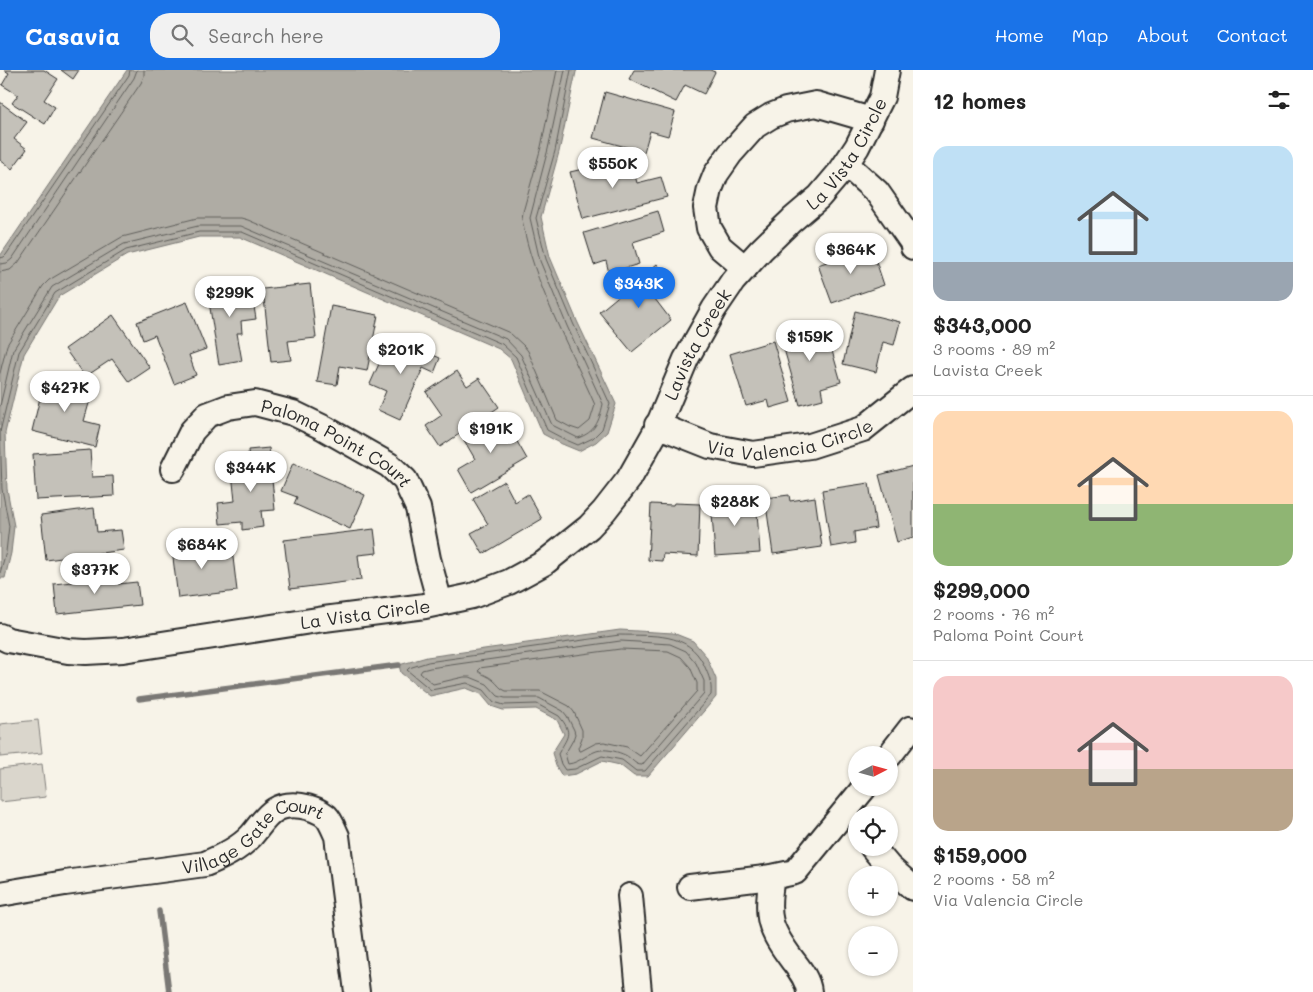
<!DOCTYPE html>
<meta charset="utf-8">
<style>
body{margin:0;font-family:Mali,sans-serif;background:#f2f2f2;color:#222;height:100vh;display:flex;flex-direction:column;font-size:19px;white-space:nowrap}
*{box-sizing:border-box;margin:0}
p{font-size:16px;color:#767676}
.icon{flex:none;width:28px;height:28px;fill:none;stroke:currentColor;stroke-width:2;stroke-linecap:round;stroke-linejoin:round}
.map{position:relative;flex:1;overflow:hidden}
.panel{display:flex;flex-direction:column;background:#fff;width:400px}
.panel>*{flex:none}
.needle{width:32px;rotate:84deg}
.tools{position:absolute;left:848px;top:676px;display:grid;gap:10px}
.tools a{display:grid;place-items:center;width:50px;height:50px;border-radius:50%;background:#fff;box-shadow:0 1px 4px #0004;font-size:25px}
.price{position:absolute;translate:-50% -42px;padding:0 11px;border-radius:18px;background:#fff;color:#222;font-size:16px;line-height:32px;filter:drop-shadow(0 1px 2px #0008)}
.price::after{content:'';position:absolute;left:50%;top:30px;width:15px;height:11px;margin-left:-8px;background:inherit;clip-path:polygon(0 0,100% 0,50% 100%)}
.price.current{background:#1a73e8;color:#fff}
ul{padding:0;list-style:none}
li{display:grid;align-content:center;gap:10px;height:265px;padding:0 20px}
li+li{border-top:1px solid #e0e0e0}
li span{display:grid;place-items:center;height:155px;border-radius:15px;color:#555}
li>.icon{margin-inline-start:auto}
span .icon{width:90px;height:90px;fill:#fffc;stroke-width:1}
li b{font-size:21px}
h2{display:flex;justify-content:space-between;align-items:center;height:60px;padding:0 20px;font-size:21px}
header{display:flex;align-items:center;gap:30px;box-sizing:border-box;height:70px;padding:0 25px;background:#1a73e8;color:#fff}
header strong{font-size:24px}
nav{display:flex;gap:28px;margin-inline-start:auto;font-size:18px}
.search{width:350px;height:45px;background:#f2f2f2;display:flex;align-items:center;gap:12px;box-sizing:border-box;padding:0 18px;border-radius:20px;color:#767676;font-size:19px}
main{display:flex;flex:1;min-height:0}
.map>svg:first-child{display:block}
.green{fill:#dad6cc;stroke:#82807c}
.water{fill:#afaca4;stroke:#7a7874}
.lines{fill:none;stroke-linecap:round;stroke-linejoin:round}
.shore{stroke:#605f5b;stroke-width:1}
.stream{stroke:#7a7874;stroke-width:5.5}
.building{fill:#c4c1b9;stroke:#2b2b2b}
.minor-casing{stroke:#2b2b2b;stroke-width:28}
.minor{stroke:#f7f3e8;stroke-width:24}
.labels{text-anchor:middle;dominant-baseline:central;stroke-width:4;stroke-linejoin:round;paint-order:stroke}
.street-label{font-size:18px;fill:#2b2b2b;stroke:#f7f3e8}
</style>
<header>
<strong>Casavia</strong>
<div class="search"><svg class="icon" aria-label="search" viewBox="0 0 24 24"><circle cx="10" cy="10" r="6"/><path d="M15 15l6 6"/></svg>Search here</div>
<nav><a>Home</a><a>Map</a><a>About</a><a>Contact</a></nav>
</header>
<main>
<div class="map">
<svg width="913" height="922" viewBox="0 0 913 922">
<rect width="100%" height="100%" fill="#f7f3e8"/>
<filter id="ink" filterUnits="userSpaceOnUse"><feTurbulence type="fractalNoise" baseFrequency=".02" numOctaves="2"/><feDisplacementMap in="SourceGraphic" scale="10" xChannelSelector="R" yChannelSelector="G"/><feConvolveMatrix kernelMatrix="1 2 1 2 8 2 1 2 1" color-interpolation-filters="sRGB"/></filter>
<g filter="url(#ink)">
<path class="green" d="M38,650L42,683L0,687V654Z
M42,694L46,727L0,732V699Z"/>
<path class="water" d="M127,0H577L576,2L559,82L541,147L550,187L577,251L616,334L607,362L596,372L579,381L562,374L543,364L511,289L499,279L240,167H199L127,185L59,226L24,284L5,363L7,419L14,456L11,483L5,508H0V186Z
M620,560L673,563L693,571L706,586L716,609V627L648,706H634L620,695L602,691L576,704L562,706L556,696L552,683L564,664L557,650L536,639L503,640L491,636L481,624L466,618L430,626L401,603L399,595L427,587Z"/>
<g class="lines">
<path class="shore" d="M0,188L4,187L6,185L129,5L130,0
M0,194L7,193L12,189L134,8L137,0
M0,202L10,200L18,193L141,13L144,6V0
M0,303L7,275L43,216L49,210L122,167L197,148H241L248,150L510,263L524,276L528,281L557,350L570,357L579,360L590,351L595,335C569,275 533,213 522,149L523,142L541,77L557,0
M0,336L13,280L52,217L124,174L198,156H241L506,269L521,285L552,355L578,368C595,362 599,352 603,334L567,256L540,191L530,148L548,79L565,0
M0,503L6,482L9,456L2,419L0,362L19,282L55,223L126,180L199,162H242L502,274L516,287L547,360L564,369L578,375L593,368L602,359L610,334L573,253L546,189L536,148L555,81L571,0
M620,565C652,566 688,561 704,595C709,606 712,613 711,625L645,701H636L622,690L602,686L575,699L565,700L561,694L558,684C567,667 574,664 559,646L537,634L504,635L494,632L484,620L467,613L431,620L407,600L409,598L428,592Z
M621,571L670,574L686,581L696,593L704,611V623L642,695C634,695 632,688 625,685C619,682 608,679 601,680C590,681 580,693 568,694L565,684L573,670L575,664L574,660L567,646L563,641L539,628H505L498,626L487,614L470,607H464L433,614L420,603L422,600L430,598Z
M621,579L668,581L681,587L690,597L697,613V621L640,686L627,677L604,672L596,673L581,681H579L578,678L582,668V660L574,642L569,636L540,621H506C500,619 498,614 493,610C489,606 483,605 478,601L481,598Z"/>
<path class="stream" d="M139,629L399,595
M159,841L169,922"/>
</g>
<path class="building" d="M4,0H44L58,9L44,30L55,37L45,54L12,33L18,25L2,15L9,3Z
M61,0H79L73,9Z
M634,0H710L715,2L704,24L685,15L676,32L629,9Z
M605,22L675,42L668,66L650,61L644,82L593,68Z
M0,32L27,52L14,69L27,79L12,99L0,90Z
M631,90L637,113L661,107L667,127L583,149L570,102L600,95V98Z
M658,141L664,162L633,172L639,194L609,203L606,191L594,195L584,163Z
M871,176L884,215L832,233L818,195Z
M657,194L673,213L655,229L671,250L632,282L599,242Z
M250,212L256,249L241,251L242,263H237L242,291L219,295L207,219Z
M310,214L316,268L288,271L291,290L271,292L263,219Z
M187,232L206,279L189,285L196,305L174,314L155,265L143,270L137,252Z
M331,236L378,245L367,301L340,296L337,315L317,312Z
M855,241L900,252L894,275L883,272L876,302L843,294Z
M113,245L150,298L129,312L112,289L85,307L65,279Z
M824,253L841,312L821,318L823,329L800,335L780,265Z
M391,267L440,288L434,303L423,298L400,350L378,340L386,321L370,314Z
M773,271L791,332L770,338L768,330L746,336L730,284Z
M457,301L467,316L479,308L499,337L440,377L426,356L442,345L426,322Z
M45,307L93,319L84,351L100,355L95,377L32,361Z
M503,347L527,389L471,422L458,399L475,389L464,370Z
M269,378L275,440L261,441L263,457L242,460V452L220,454L218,433L235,431L232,403L250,401L248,380Z
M90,380L92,407L113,406L114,426L36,430L33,384Z
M293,393L365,425L350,459L294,434L297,427L281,421Z
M913,396V467L897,472L879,405Z
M504,411L515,432L528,424L542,449L483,484L471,463L488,454L473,429Z
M869,413L876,458L854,462L855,473L831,477L822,420Z
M789,425L790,431L815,427L822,477L773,484L765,428Z
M729,428L730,430L756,428L760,483L715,486L711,429Z
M674,433L700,434L698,486L663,484L662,491L648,490L651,434L673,435Z
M94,438L97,462L121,460L124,480L46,490L41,445Z
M374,459L377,483L358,485L361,510L290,519L284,470Z
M195,469L197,483L232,479L237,521L178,528L171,472Z
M118,507V514L137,512L140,535L57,544L54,514Z"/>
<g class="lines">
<defs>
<g id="minor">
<path d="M846,94L877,122L912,172L913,177"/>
<path d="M745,198L720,177L709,158L706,138L710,119L716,104L730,84L755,56L771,46L786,40L816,34L871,50"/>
<path id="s1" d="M657,355L710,376L753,384L810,376L863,359L913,319"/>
<path id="s2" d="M173,399L192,361L207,345L228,337L255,333L293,343L324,358L389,395L405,410L418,438L428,489L440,533"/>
<path id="s3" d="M0,566L8,570L68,581L86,582L123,580L324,549L425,536L472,526L509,512L544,493L589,457L604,441L629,409L655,363L686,289L714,239L733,211L761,180L792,150L819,127L841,101L857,77L882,27L887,0"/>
<path d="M889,686L910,659"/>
<path d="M873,778L889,797L913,818"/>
<path d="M772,807C765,847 769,859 793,891C800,900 808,910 809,922"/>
<path d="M690,817L772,807L795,802L864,718"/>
<path id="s4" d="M0,824L65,813L205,794C222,787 239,779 251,766C259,757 265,746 275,740C289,731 313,736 326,746C331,751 334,760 337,766L357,922"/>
<path d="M630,826L639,922"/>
</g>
</defs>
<use href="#minor" class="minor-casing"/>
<use href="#minor" class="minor"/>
</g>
</g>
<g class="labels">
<g class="street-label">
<text stroke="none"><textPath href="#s3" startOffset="1074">La Vista Circle</textPath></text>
<text stroke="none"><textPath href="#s3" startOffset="829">Lavista Creek</textPath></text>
<text stroke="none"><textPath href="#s1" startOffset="139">Via Valencia Circle</textPath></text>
<text stroke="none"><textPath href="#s2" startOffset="206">Paloma Point Court</textPath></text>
<text stroke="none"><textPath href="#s3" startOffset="370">La Vista Circle</textPath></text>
<text stroke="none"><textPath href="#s4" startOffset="266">Village Gate Court</textPath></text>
</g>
</g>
</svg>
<div class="tools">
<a><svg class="needle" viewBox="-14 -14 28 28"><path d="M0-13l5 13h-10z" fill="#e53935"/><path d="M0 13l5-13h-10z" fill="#767676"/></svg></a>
<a><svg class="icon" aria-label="locate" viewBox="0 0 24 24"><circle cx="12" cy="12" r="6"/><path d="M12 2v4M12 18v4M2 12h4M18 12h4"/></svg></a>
<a>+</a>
<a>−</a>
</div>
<b class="price" style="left:613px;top:119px">$550K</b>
<b class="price" style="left:851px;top:205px">$364K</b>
<b class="price current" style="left:639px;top:239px">$343K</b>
<b class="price" style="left:230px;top:248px">$299K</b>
<b class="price" style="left:810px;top:292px">$159K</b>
<b class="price" style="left:401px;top:305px">$201K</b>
<b class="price" style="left:65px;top:343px">$427K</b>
<b class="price" style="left:491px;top:384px">$191K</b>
<b class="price" style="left:251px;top:423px">$344K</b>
<b class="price" style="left:735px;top:457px">$288K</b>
<b class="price" style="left:202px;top:500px">$684K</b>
<b class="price" style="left:95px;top:525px">$377K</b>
</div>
<section class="panel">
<h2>12 homes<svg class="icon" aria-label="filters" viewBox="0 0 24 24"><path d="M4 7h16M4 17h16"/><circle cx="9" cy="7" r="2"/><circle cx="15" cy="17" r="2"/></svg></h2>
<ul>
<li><span style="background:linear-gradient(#bfe0f5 75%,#9aa5b1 0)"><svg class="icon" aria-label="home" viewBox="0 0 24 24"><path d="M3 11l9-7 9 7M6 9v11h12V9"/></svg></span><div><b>$343,000</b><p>3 rooms · 89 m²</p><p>Lavista Creek</p></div></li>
<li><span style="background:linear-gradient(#ffd9b3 60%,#8fb573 0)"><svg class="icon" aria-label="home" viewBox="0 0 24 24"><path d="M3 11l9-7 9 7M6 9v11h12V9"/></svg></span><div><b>$299,000</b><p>2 rooms · 76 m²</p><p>Paloma Point Court</p></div></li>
<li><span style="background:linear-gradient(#f6c9c9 60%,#b9a48a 0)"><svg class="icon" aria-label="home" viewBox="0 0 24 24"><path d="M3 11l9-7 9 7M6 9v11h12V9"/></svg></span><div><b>$159,000</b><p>2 rooms · 58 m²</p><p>Via Valencia Circle</p></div></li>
</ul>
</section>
</main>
